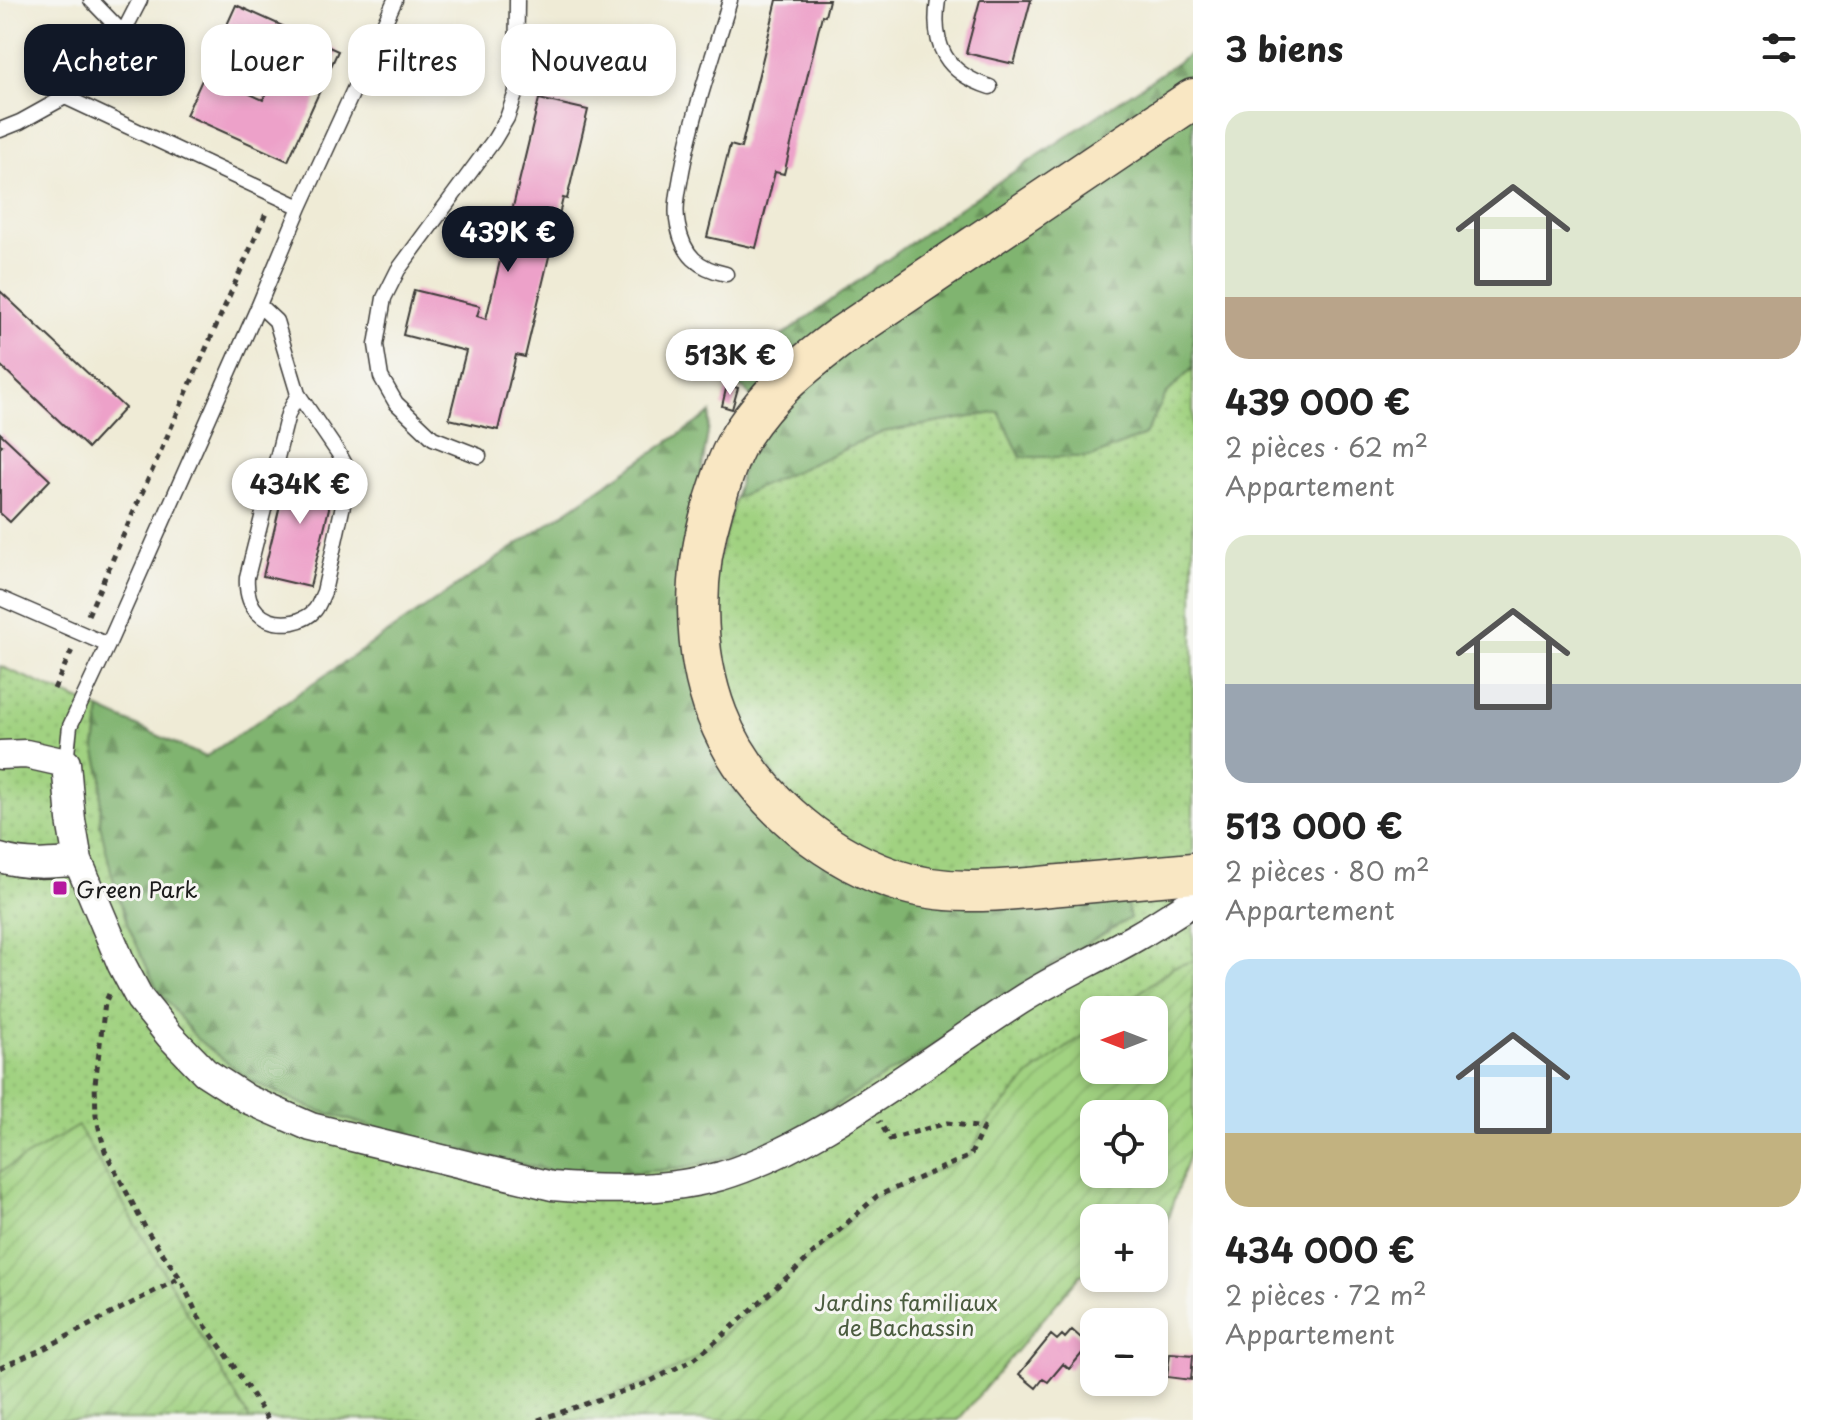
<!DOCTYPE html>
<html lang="fr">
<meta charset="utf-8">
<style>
body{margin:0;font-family:"Playpen Sans",sans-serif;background:#f2f2f2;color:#222;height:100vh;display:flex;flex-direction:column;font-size:30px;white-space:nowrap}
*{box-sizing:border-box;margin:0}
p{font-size:26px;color:#767676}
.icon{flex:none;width:44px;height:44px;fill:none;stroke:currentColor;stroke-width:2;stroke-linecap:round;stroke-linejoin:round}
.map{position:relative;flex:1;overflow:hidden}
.side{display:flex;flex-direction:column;background:#fff;width:640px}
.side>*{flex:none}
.hud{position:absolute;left:24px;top:24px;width:760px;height:72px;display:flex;gap:16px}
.needle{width:52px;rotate:270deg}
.fabs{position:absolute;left:1080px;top:996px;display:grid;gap:16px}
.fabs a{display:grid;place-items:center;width:88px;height:88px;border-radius:16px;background:#fff;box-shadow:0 4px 12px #0003;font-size:40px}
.price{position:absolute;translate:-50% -68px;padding:0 18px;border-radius:28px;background:#fff;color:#222;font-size:26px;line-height:52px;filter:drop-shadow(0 2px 4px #0008)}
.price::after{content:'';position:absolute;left:50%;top:48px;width:24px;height:18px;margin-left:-12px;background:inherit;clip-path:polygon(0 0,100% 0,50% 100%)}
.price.current{background:#111827;color:#fff}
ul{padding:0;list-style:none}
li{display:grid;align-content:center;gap:16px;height:424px;padding:0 32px}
li span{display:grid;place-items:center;height:248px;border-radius:24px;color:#555}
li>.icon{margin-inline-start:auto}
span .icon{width:144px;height:144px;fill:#fffc;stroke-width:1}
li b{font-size:34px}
h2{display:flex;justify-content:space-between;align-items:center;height:96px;padding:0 32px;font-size:34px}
.pill{padding:0 28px;border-radius:24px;background:#fff;box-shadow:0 4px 12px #0003;font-size:28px;line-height:72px}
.pill.current{background:#111827;color:#fff}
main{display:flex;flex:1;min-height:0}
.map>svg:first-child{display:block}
.grass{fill:url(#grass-dots);stroke:#5e774e;stroke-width:2;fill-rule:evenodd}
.forest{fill:url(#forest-firs);stroke:#4e6846;stroke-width:2}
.garden{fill:url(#garden-furrows);stroke:#5e774e;stroke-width:2;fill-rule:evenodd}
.building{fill:#eda1c9;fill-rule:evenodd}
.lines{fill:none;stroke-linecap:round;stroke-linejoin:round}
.service-casing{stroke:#3c3b38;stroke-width:17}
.minor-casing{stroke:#3c3b38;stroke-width:31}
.secondary-casing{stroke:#3c3b38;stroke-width:43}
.path{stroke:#3c3b38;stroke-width:5;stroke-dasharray:6 6;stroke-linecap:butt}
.service{stroke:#fff;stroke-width:14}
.minor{stroke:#fff;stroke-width:28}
.secondary{stroke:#f9e7c3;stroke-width:40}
.poi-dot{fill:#b5179e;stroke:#f6f6f2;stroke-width:3}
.labels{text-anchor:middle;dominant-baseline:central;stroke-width:6;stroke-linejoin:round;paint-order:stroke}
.poi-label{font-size:22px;fill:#1c1c1c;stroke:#f6f6f2;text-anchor:start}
.park-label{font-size:22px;fill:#4b5c3f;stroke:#f6f6f2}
</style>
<main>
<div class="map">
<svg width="1193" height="1420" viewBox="0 0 1193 1420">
<defs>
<pattern id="grass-dots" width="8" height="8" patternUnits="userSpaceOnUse" patternTransform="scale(2)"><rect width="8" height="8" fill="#a1d281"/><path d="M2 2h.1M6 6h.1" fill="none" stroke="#8ab46f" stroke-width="1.8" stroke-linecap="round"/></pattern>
<pattern id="forest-firs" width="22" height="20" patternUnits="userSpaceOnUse" patternTransform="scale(2)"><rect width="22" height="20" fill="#80b46f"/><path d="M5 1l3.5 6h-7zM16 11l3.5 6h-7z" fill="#68925a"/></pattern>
<pattern id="garden-furrows" width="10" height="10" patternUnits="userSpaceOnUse" patternTransform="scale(2)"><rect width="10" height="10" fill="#a1d281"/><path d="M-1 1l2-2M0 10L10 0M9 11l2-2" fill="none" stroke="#8ab46f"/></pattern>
</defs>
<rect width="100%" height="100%" fill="#f6f6f2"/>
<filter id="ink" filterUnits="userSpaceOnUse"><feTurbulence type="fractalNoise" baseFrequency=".0125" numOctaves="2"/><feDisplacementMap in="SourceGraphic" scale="16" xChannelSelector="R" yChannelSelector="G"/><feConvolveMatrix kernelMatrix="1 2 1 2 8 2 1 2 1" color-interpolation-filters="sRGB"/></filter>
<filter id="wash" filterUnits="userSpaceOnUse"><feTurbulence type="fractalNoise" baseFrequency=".006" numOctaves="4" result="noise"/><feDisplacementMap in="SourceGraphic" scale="32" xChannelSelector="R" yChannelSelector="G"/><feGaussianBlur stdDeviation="1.8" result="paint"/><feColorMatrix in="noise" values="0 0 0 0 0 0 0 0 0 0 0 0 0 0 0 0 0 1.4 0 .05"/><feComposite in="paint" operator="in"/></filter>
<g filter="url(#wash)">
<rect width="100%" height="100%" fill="#efebd6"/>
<path class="grass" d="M1193,368V1142L1154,1259V1218H1094V1272L1080,1275L958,1420H0V666L100,709L95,748L102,777L100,824L251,1081L314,1109L399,1135L550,1171L614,1174L684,1168L739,1154L790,1133L919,1055L1064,957L1130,918L846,872L690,662L735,498L883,432L1000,412L1021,457L1145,435L1166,394ZM1094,1010H1154V1070H1094ZM1094,1114H1154V1174H1094Z"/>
<path class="forest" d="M1193,52V368L1166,394L1145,435L1092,457H1021L999,412L883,432L735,498L746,452L768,420L745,389L721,380L952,213Z
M711,413L684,581L690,662L846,872L1098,892L1126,901L1130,918L1064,957L919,1055L790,1133L739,1154L684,1168L614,1174L550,1171L399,1135L314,1109L251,1081L197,1039L156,987L128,926L112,875L100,824L102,777L95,748L100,709L205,757Z"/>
<path class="garden" d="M1193,961V1142L1154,1259V1218H1094V1272L1080,1275L958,1420H538L647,1383L694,1359L720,1338L877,1196L970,1156L983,1128L1029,1076L1094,1027V1070H1154V1010H1117L1173,967ZM1094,1114H1154V1174H1094Z
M78,1126L250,1420H0V1172Z"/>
<g id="blocks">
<path class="building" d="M777,0H829L825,16L822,15L784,174L775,172L756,248L707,237L730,145L741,148Z
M980,0H1031L1014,64L966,53Z
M236,5L338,51L288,161L186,115ZM244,52L277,67L263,100L230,85Z
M539,99L588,110L567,199L563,198L525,357L516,355L498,430L449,419L466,351L403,335L414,290L480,306L477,316L486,319Z
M0,291L125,408L88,448L0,365Z
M727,385L738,388L732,409L722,406Z
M0,433L50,480L10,522L0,513V447L2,445L0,444Z
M290,464L337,475L310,587L263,576Z
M1072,1330L1089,1345L1069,1369L1063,1364L1048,1382L1043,1379L1036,1388L1019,1374L1051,1335L1057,1340L1062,1335L1065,1338Z
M1170,1353L1193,1355L1191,1380L1167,1377Z"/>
</g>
</g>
<g filter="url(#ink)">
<use href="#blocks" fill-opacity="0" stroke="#3c3b38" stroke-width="2"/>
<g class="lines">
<defs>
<path id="service" d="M91,0L123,33
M938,0C931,46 946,73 990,87
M65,97L300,207
M0,130L20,122L65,97L99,63L123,33L140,0
M726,274C698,268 684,256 678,226C674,208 679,189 682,171C693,113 713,57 730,0
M259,305L276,321L298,394L288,414L247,577C245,607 262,627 293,622C302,620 310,616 315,610C319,605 321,598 324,592L348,482L347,468L341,457L298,394
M479,456L433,438L396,403L381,377L376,345L384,298L398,270L494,140L507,118L516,92L517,0
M0,598L108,645
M66,763L70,726L108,645L259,305L300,207L395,0"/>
<path id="minor" d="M0,755L26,754L66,763L71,820L78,861L122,965L140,999L170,1036L205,1072L247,1099L311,1127L552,1186C608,1191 666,1191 721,1176C758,1165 793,1147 826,1128C893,1089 954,1043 1019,1001C1056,977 1098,959 1136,937C1156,926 1174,913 1193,902
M0,858C25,866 53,864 78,861"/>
<path id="secondary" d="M1193,99L840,337C800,367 769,393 742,434C728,456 721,483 713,507C693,573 692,650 717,715C746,790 818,853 893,879C947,898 1005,890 1061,885C1105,881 1149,877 1193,873"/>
</defs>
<use href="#service" class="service-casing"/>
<use href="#minor" class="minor-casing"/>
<use href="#secondary" class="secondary-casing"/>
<path class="path" d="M88,615L267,211
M54,689L72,650
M109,994L105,1003L95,1084L96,1116L105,1151L147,1231L180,1278L198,1316L226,1354L268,1420
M0,1368L45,1348L180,1278
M538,1420L647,1383L694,1359L720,1338L877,1196L970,1156L983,1128L947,1123L890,1139L879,1121"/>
<use href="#service" class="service"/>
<use href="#minor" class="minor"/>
<use href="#secondary" class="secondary"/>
</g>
</g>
<rect class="poi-dot" x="52" y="880" width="16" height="16" rx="4"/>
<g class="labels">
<g class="poi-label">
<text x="76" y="888">Green Park</text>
</g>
<g class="park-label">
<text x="906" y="1301">Jardins familiaux<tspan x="906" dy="25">de Bachassin</tspan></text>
</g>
</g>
</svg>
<div class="fabs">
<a><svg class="needle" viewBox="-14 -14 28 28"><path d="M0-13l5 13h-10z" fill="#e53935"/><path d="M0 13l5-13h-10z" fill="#767676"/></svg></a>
<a><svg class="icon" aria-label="locate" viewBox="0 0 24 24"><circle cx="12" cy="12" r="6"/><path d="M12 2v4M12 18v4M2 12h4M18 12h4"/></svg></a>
<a>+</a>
<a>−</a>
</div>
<b class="price current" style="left:508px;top:274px">439K €</b>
<b class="price" style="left:730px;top:397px">513K €</b>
<b class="price" style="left:300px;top:526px">434K €</b>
<div class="hud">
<a class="pill current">Acheter</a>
<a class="pill">Louer</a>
<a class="pill">Filtres</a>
<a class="pill">Nouveau</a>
</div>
</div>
<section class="side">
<h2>3 biens<svg class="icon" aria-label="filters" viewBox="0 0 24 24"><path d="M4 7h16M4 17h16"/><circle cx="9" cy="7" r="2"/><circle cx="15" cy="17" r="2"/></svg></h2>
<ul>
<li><span style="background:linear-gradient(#dfe7d0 75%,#b9a48a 0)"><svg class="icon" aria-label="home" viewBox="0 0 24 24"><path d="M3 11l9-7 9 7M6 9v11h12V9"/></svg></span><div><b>439 000 €</b><p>2 pièces · 62 m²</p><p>Appartement</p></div></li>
<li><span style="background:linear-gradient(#dfe7d0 60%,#9aa5b1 0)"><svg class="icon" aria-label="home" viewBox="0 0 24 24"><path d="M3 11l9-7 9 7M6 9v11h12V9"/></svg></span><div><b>513 000 €</b><p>2 pièces · 80 m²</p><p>Appartement</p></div></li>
<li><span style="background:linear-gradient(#bfe0f5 70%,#c2b280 0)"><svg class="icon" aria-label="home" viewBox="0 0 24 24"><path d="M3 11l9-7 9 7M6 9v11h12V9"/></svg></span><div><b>434 000 €</b><p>2 pièces · 72 m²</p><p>Appartement</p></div></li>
</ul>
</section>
</main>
